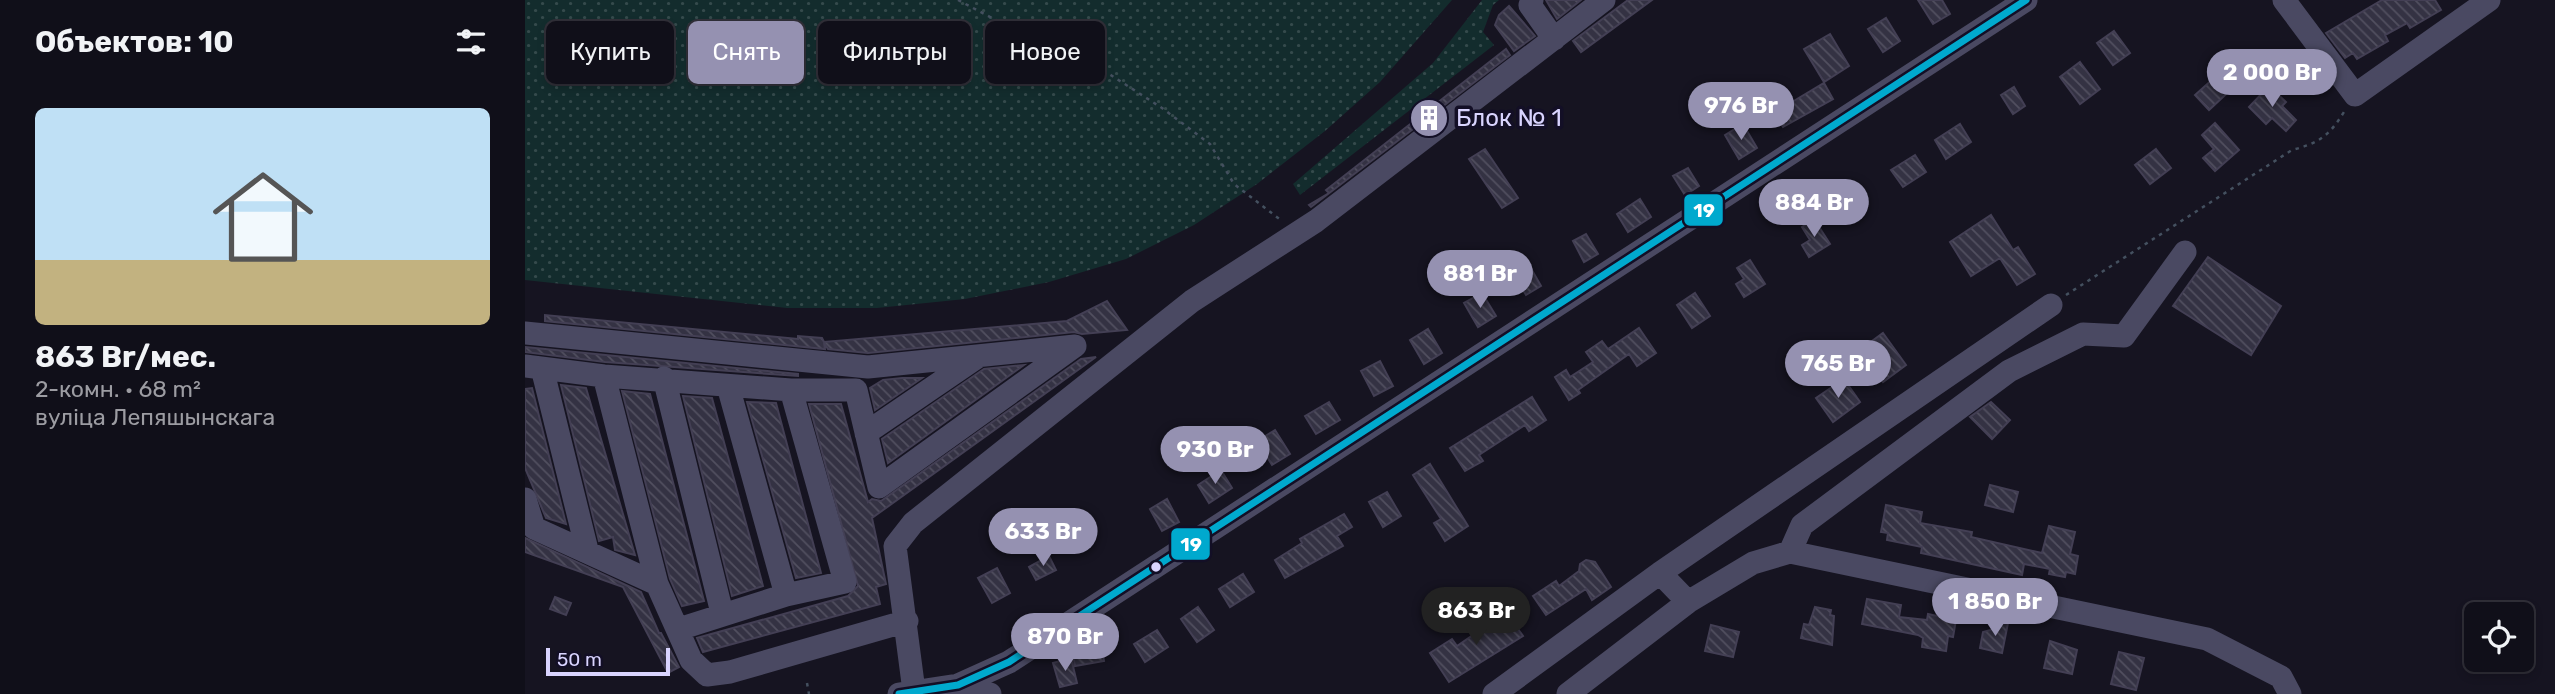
<!DOCTYPE html>
<html lang="ru">
<meta charset="utf-8">
<style>
body{margin:0;font-family:Rubik,sans-serif;background:#1e1d26;color:#f1f3f6;height:100vh;display:flex;flex-direction:column;font-size:26px;white-space:nowrap}
*{box-sizing:border-box;margin:0}
p{font-size:23px;color:#9c9ca2}
.icon{flex:none;width:38px;height:38px;fill:none;stroke:currentColor;stroke-width:2;stroke-linecap:round;stroke-linejoin:round}
.map{position:relative;flex:1;overflow:hidden}
.details{display:flex;flex-direction:column;background:#100f19;width:525px}
.details>*{flex:none}
.top-card{position:absolute;left:21px;top:21px;width:665px;height:63px;display:flex;gap:14px}
.tools{position:absolute;left:1939px;top:602px;display:grid;gap:14px}
.tools a{display:grid;place-items:center;width:70px;height:70px;border-radius:10px;background:#100f19;box-shadow:0 4px 10px #0003,0 0 0 2px #302f38;font-size:35px}
.scale{position:absolute;left:21px;bottom:18px;width:124px;box-sizing:border-box;padding-left:7px;border:4px solid #d9d4ff;border-top:0;font-size:19px;line-height:24px;white-space:nowrap;color:#d9d4ff;-webkit-text-stroke:5px #130f26;paint-order:stroke}
.price{position:absolute;translate:-50% -60px;padding:0 16px;border-radius:24px;background:#9591b1;color:#fff;font-size:23px;line-height:46px;filter:drop-shadow(0 2px 4px #0008)}
.price::after{content:'';position:absolute;left:50%;top:42px;width:21px;height:16px;margin-left:-10px;background:inherit;clip-path:polygon(0 0,100% 0,50% 100%)}
.price.current{background:#222;color:#fff}
ul{padding:0;list-style:none}
li{display:grid;align-content:center;gap:14px;height:371px;padding:0 35px}
li+li{border-top:2px solid #302f38}
li span{display:grid;place-items:center;height:217px;border-radius:10px;color:#555}
li>.icon{margin-inline-start:auto}
span .icon{width:126px;height:126px;fill:#fffc;stroke-width:1}
li b{font-size:30px}
h2{display:flex;justify-content:space-between;align-items:center;height:84px;padding:0 35px;font-size:30px}
.pill{padding:0 24px;border-radius:10px;background:#100f19;box-shadow:0 4px 10px #0003,0 0 0 2px #302f38;font-size:24px;line-height:63px}
.pill.current{background:#9591b1;color:#fff}
main{display:flex;flex:1;min-height:0}
.map>svg:first-child{display:block}
.grass{fill:url(#grass-dots)}
.building{fill:url(#building-back-hatch);stroke:#433f54;stroke-width:2}
.lines{fill:none;stroke-linecap:round;stroke-linejoin:round}
.path{stroke:#44505f;stroke-width:2.5;stroke-dasharray:3.5 5;stroke-linecap:butt}
.minor{stroke:#4a4962;stroke-width:23}
.bus-1-casing{stroke:#130f26;stroke-width:12}
.bus-1{stroke:#00a9ce;stroke-width:7}
.bus-dot{fill:#d9d4ff;stroke:#130f26;stroke-width:2.5}
.labels{text-anchor:middle;dominant-baseline:central;stroke-width:7;stroke-linejoin:round;paint-order:stroke}
.poi-label{font-size:24px;fill:#d9d4ff;stroke:#130f26;text-anchor:start}
.line-badge{stroke:#130f26;stroke-width:2.5}
.badge-label{font-size:19px;text-anchor:middle;font-weight:bold;fill:#fff}
</style>
<main>
<section class="details">
<h2>Объектов: 10<svg class="icon" aria-label="filters" viewBox="0 0 24 24"><path d="M4 7h16M4 17h16"/><circle cx="9" cy="7" r="2"/><circle cx="15" cy="17" r="2"/></svg></h2>
<ul>
<li><span style="background:linear-gradient(#bfe0f5 70%,#c2b280 0)"><svg class="icon" aria-label="home" viewBox="0 0 24 24"><path d="M3 11l9-7 9 7M6 9v11h12V9"/></svg></span><div><b>863 Br/мес.</b><p>2-комн. · 68 m²</p><p>вуліца Лепяшынскага</p></div></li>
</ul>
</section>
<div class="map">
<svg width="2030" height="694" viewBox="0 0 2030 694">
<defs>
<pattern id="grass-dots" width="8" height="8" patternUnits="userSpaceOnUse" patternTransform="scale(1.75)"><rect width="8" height="8" fill="#132c2d"/><path d="M2 2h.1M6 6h.1" fill="none" stroke="#354a4c" stroke-width="1.8" stroke-linecap="round"/></pattern>
<pattern id="building-back-hatch" width="6" height="6" patternUnits="userSpaceOnUse" patternTransform="scale(1.75)"><rect width="6" height="6" fill="#343243"/><path d="M-1 5l2 2M0 0l6 6M5-1l2 2" fill="none" stroke="#514f5f"/></pattern>
</defs>
<rect width="100%" height="100%" fill="#161421"/>
<path class="grass" d="M0,0H927L855,82L800,131L732,184L669,225L601,259L524,282L440,299L352,308H262L0,280Z
M957,0H974L968,5L958,32L969,45L775,195L768,184L908,63Z"/>
<path class="building" d="M1021,0H1056L1032,19Z
M1103,0H1127L1056,52L1048,41Z
M1393,0H1417L1425,14L1408,24Z
M1857,0H1910L1916,10L1885,28L1882,23L1860,35L1863,41L1832,59L1828,53L1820,58L1801,33Z
M984,6L1010,36L989,51L970,25L974,15Z
M1361,18L1375,41L1358,52L1343,29Z
M1589,31L1605,53L1588,65L1572,43Z
M1305,34L1324,66L1299,82L1279,49Z
M981,49L985,55L786,207L784,205L804,193L801,190Z
M1555,62L1575,89L1555,104L1535,77Z
M1698,70L1711,85L1684,110L1670,95Z
M1299,83L1308,99L1258,127L1244,103L1261,92L1267,102Z
M1744,86L1761,102L1757,106L1771,120L1761,131L1747,118L1741,124L1724,107Z
M1489,87L1500,106L1488,114L1476,95Z
M1690,123L1714,150L1690,171L1678,158L1689,149L1677,135Z
M1218,124L1232,148L1214,159L1200,135Z
M1435,124L1446,142L1421,159L1410,140Z
M960,149L993,198L977,208L944,159Z
M1631,149L1646,168L1625,184L1610,165Z
M1390,155L1401,172L1378,187L1366,170Z
M1163,168L1174,186L1160,195L1148,176Z
M1332,186L1343,204L1320,219L1309,201Z
M1115,199L1126,217L1103,232L1092,214Z
M1466,215L1488,250L1493,247L1510,274L1492,285L1475,258L1446,276L1425,242Z
M1289,219L1305,244L1284,257L1277,245L1285,240L1277,227Z
M1061,234L1073,254L1059,262L1048,241Z
M1683,257L1756,306L1726,355L1648,306Z
M1225,260L1240,284L1219,297L1211,284L1219,279L1212,268Z
M1004,265L1016,286L1001,295L988,274Z
M957,293L971,316L953,327L939,303Z
M1170,293L1185,316L1167,328L1152,305Z
M582,301L602,330L557,334L549,332L343,353L303,349L299,343L300,349L20,321V315L273,339V336L297,338L299,342L542,321Z
M1114,328L1131,353L1112,366L1104,354L1053,390L1055,393L1044,400L1030,377L1041,370L1045,377L1068,362L1061,352L1077,341L1083,349Z
M903,329L917,353L899,364L885,340Z
M1358,333L1381,365L1358,382L1347,367L1355,361L1343,344Z
M0,347L273,374V376L80,362L0,352Z
M571,357L347,518L361,584L351,587L355,604L178,652L172,638L323,596L333,586L284,404H316L343,502L347,499L356,501L556,359Z
M855,361L868,386L849,396L836,371Z
M499,365L363,463L357,439L459,369Z
M377,378H397L350,410L345,388L358,380Z
M1319,379L1335,402L1308,422L1291,398Z
M36,385L61,388L110,555L90,550L88,537L74,541Z
M7,388L41,524L21,518L0,468V389Z
M97,391L125,394L179,601L157,606L145,579Z
M158,396L187,398L238,586L207,596Z
M1007,397L1021,420L1004,431L1000,425L954,455L958,461L940,471L925,448Z
M222,402L251,403L296,573L271,578Z
M804,402L815,420L791,434L780,416Z
M1466,402L1485,420L1467,439L1445,417Z
M750,430L765,454L747,465L732,441Z
M905,464L943,526L920,541L909,523L916,519L888,475Z
M696,470L707,488L684,503L673,485Z
M1465,485L1493,492L1488,512L1460,505Z
M862,492L876,516L858,527L844,502Z
M642,499L654,522L637,531L625,509Z
M1361,505L1397,512L1395,523L1447,532L1446,537L1517,553L1524,526L1550,532L1545,554L1553,556L1550,574L1541,572L1540,577L1524,574L1525,569L1499,564L1497,575L1396,553L1397,547L1362,540L1363,533L1356,532Z
M819,514L827,527L812,536L818,546L760,578L750,560L777,543L775,539Z
M0,538L116,592L134,633H136L154,667L143,673L98,587L0,552Z
M524,556L531,570L511,580L504,567Z
M1061,560L1070,562L1086,587L1067,600L1061,589L1021,615L1008,596L1031,581L1034,586L1054,571L1055,564Z
M472,568L485,593L467,603L453,578Z
M718,574L729,592L705,607L694,589Z
M30,597L46,603L41,615L25,609Z
M1342,599L1376,605L1374,617L1402,620L1403,614L1431,620L1428,637L1423,636L1421,651L1397,647L1398,638L1393,635L1337,624Z
M673,607L689,630L672,642L656,619Z
M1290,607L1306,610L1305,615L1309,616L1307,645L1276,638L1279,624L1284,625Z
M981,612L998,636L924,682L905,653L927,639L932,646Z
M1471,621L1483,623L1477,653L1455,648L1458,632L1469,629Z
M1186,625L1214,632L1208,657L1180,651Z
M632,630L643,647L620,662L609,644Z
M574,632L579,661L550,666L547,649L553,648L552,636Z
M1525,641L1552,650L1547,674L1519,668Z
M1594,652L1619,658L1611,690L1586,684Z
M546,658L552,683L535,687L528,663Z"/>
<g class="lines">
<path class="path" d="M433,0L512,42L581,72L637,108L685,144L709,184L757,221
M1541,295L1767,150C1794,143 1804,136 1819,112
M282,683L284,694"/>
<path class="minor" d="M1007,0L1005,5L1029,39
M1759,0L1830,95L1964,0
M0,333L343,367L550,346L354,487L331,390H266
M0,366L79,376L266,390L320,582L261,595L154,629
M17,368L62,550
M79,376L132,584
M139,378L197,613
M203,386L261,595
M341,433L451,358
M0,499L9,528L132,584L166,660L182,675L205,672L382,621
M1265,552L1277,525L1484,371L1558,334L1599,336L1660,252
M1135,573L1163,602
M433,685L465,694
M389,691L370,546L388,523L667,301L791,221L1079,0
M374,694L433,685L484,662L1501,0
M969,694L1135,573L1526,305
M1043,694L1163,602L1228,563L1265,552L1682,639L1756,677L1765,694"/>
<defs>
<path id="bus-1" d="M374,694L433,685L484,662L1501,0"/>
</defs>
<use href="#bus-1" class="bus-1-casing"/>
<use href="#bus-1" class="bus-1"/>
</g>
<defs>
<symbol id="building-disc" viewBox="-11 -11 22 22"><circle r="9.5" fill="#9591b1" stroke="#130f26"/><path d="M-4-6H4V6H1V3H-1V6H-4ZM-2.5-4.3h1.7v1.8h-1.7ZM.8-4.3h1.7v1.8H.8ZM-2.5-1h1.7V.8h-1.7ZM.8-1h1.7V.8H.8Z" fill="#fff"/></symbol>
</defs>
<g fill-rule="evenodd">
<use href="#building-disc" x="882" y="96" width="44" height="44"/>
</g>
<circle class="bus-dot" cx="631" cy="567" r="6"/>
<g class="labels">
<g class="poi-label">
<text x="931" y="118">Блок № 1</text>
</g>
</g>
<g class="line-badge">
<rect x="1158" y="193" width="41" height="34" rx="7" fill="#00a9ce"/>
<rect x="645" y="527" width="41" height="34" rx="7" fill="#00a9ce"/>
</g>
<g class="badge-label">
<text x="1179" y="217">19</text>
<text x="666" y="551">19</text>
</g>
</svg>
<div class="tools">
<a><svg class="icon" aria-label="locate" viewBox="0 0 24 24"><circle cx="12" cy="12" r="6"/><path d="M12 2v4M12 18v4M2 12h4M18 12h4"/></svg></a>
</div>
<div class="scale">50 m</div>
<b class="price" style="left:1747px;top:109px">2 000 Br</b>
<b class="price" style="left:1216px;top:142px">976 Br</b>
<b class="price" style="left:1289px;top:239px">884 Br</b>
<b class="price" style="left:955px;top:310px">881 Br</b>
<b class="price" style="left:1313px;top:400px">765 Br</b>
<b class="price" style="left:690px;top:486px">930 Br</b>
<b class="price" style="left:518px;top:568px">633 Br</b>
<b class="price" style="left:1470px;top:638px">1 850 Br</b>
<b class="price current" style="left:951px;top:647px">863 Br</b>
<b class="price" style="left:540px;top:673px">870 Br</b>
<div class="top-card">
<a class="pill">Купить</a>
<a class="pill current">Снять</a>
<a class="pill">Фильтры</a>
<a class="pill">Новое</a>
</div>
</div>
</main>
